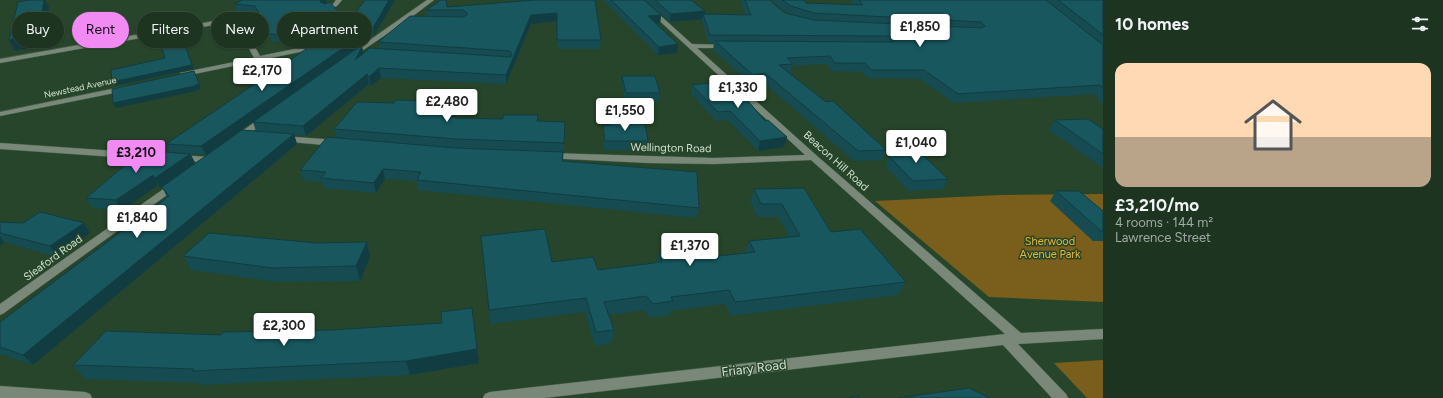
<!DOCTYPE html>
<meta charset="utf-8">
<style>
body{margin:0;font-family:Figtree,sans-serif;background:#253c29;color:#f1f3f6;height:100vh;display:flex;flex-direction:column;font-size:15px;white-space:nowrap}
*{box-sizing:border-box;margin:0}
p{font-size:13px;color:#a0aaa5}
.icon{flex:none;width:22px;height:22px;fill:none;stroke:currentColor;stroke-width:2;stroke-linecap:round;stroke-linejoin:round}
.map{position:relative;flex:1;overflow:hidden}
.drawer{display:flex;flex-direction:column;background:#1d3420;width:340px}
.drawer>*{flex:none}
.hud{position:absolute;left:12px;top:12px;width:380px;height:36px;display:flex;gap:8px}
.price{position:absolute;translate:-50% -34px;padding:0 9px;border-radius:4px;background:#fff;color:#222;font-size:13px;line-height:26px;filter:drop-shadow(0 1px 2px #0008)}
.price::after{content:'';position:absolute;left:50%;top:24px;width:12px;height:9px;margin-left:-6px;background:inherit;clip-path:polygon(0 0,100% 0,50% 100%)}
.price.selected{background:#f28af3;color:#111}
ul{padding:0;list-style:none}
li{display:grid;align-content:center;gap:8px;height:212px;padding:0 12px}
li span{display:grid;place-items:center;height:124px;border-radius:12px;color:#555}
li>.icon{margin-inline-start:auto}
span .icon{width:72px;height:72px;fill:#fffc;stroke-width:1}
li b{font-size:17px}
h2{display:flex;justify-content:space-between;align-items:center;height:48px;padding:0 12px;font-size:17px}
.pill{padding:0 14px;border-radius:18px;background:#1d3420;box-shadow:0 1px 3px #0004,0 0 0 1px #3b4f3e;font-size:14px;line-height:36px}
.pill.selected{background:#f28af3;color:#111}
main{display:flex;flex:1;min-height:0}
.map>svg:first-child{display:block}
.green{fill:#795f1b}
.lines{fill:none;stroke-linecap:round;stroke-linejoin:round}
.minor-casing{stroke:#456148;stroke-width:1}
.minor{fill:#7a887a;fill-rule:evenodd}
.wall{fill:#154b51;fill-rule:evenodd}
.shaded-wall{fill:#113d42}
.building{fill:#18575e;stroke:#113d42}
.labels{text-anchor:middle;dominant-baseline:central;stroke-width:3;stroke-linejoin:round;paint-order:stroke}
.far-street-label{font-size:9px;fill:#d0e1d0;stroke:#27452a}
.street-label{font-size:11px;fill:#d0e1d0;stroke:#27452a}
.park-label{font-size:11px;fill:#e9b837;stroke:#27452a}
.near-street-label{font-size:13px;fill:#d0e1d0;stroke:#27452a}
</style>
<main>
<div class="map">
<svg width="1103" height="398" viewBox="0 0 1103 398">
<rect width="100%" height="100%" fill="#27452a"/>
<path class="green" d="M1103,194V302L989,297L875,201L1000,195Z
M1103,360V398H1087L1054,363Z"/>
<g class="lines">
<defs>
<path id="minor" d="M336,0H342L337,6L326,10L323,8L333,4Z
M427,0H434L405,22L354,56H350V54Z
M637,0H643L692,44L728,45V47L726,48H697L816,155L1021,333L1103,329V339L1018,344L1066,394L1068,398H1052L1003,345L544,398H483L485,394L490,392L1005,334L811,160L714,164L648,163L546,158L544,156L546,154L549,153L714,158L805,155Z
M231,18L240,20L260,56L319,44L322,46L319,48L180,77V73L254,58L236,23L231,22L0,63V59Z
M126,86H129V90L0,116V112Z
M262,117H268L269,119L240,141H234L233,139L234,137Z
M282,136L336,140L340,143L336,146L279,141L278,139L279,137Z
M0,143L159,154L164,157L159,160L0,149Z
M179,155L209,157L214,160L209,163L176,160L174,158L176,156Z
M175,182L180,185L178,187L4,313L0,315V304L172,183Z
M0,386L85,392L90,394L92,398H0Z"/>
</defs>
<use href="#minor" class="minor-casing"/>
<use href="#minor" class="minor"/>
</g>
<path class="wall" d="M365,0H395L374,36H363L364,43L332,66L362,47L364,53L379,48L378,42L427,17L426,10L535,0L601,40L600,49H557V21L531,24L506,84L381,78L371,86L369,84L306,136L294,135L297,144L33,365L0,354V322L167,197L162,187L160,188L158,185L122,211L92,208L86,198L145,157L170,152L166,144L315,44H311L273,42L257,13L237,12L235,4L327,3L348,23ZM253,122L256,131L195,163L191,154L206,155Z
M603,0H644L661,15L660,23L656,24L677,53L658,55Z
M645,0H691L705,14L746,15L740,0H770L775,5L785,13H789L780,8L772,0H804L806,3L854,5L850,0H1103V105L1094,94L954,103L920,79L868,78L862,72L832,71L827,64L792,66L791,73H789L886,150L882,160L854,161L763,82L751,83L713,50L714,43H709L702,21V19L670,22Z
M622,76L660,93L659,102H625L622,84Z
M692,85L765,121L784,147L758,151L728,120L716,121L691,94Z
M426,101V105H452L453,114L452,117H455V118L503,119L538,115V121L565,122L563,161L699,208L697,218L418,190L417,181L385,179L376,193L324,188L322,182L303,180L300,170L336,138L334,129L394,103Z
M1055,120L1103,129V168L1049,130Z
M603,125L648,141L647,150H604L603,134Z
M889,156L948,179L943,189L909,191L885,166Z
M804,188L831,232L906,282L898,295L731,316L725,304L671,311L670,315L650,318L644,310L609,315L614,330L612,343L595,346L585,312L490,324L481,236L552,262L598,270L657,262L659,254L709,257L745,253L749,241L789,237L778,217H758L750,202L754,189Z
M1056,191L1103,211V241H1093L1050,201Z
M0,222L23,223H84L90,233L57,257L4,242L0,246Z
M183,256L370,257L360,281L278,282L191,270Z
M106,331L479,363L410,375L201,385L200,383L85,379L73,365Z"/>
<path class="shaded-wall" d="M44,0H45L49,7L44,45L15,51L9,40Z
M321,0H326L327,5L322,7L320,2Z
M389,0H395L374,36L373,28Z
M705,11L704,18L703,14L702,19L670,22L671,14Z
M557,13V21L531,24L506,84V75L531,15Z
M661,15L660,23L647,25L648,16Z
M346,29L348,37L311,44L309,37Z
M180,31L194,69L114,86L112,82L192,65Z
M362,35L364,43L206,155L201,146Z
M678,44L677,53L658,55L659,47Z
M362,47L364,56L355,60Z
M379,68L381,78L371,86L369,77Z
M194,71L201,89L196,90L195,85Z
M765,73L763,82L751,83L753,75Z
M367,74L369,84L306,136L303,126Z
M195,86L197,91L116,108L113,103Z
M452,105L453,114L449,126L448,117Z
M294,134L297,144L33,365L23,355Z
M787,137L784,147L758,151L760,141Z
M190,154L195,163L160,188L155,178Z
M383,169L385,179L376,193L374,183Z
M153,175L158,185L122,211L116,200Z
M84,223L90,233L57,257L50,246Z
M0,236L4,242L0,246Z
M367,242L370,257L360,281L356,266Z
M477,349L479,363L410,375L406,361Z"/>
<path class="building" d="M29,0H44L38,35L9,40L18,2Z
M242,0H321L320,2L325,4L330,2L348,23L365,0H389L373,28L346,29L309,37L270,34L255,6L235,4Z
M441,0H446L447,7L535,0H595L601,40H557V13L531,15L506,75L379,68L369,77L367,74L303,126L253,122L359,47H362L355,60L370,48L511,57V52L510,51L378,42L410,16L463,17L467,15V13L463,10H426Z
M611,0H644L661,15L648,16L678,44L659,47Z
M655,0H691L705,11L671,14Z
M745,0H770L775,5L785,13L814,20L981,28L985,26L981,22L814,13L791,6L782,0H804L806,3L863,5L859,0H1046L1103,45V89L1100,85L958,94L924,70H871L865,63H835L830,56L787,58L793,64L779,65L826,102L833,101L886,150L858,151L765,73L753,75L715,41L893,42L895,39L891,36L710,35L703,14L751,15Z
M1058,0H1103V35Z
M180,31L192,65L112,82L111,70L165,58L158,35Z
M362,35L201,146L166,144L318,41L346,36Z
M194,71L199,84L195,85V86L113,103L112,89Z
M622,76H655L660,93H626Z
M731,81L765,121L768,120L787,137L760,141L730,111L718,112L692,85Z
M396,100L426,101L424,105H452L448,117H455V118L503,119V115H538L537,121L565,122L564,143L456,139L334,129L357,102L394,103Z
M1088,119L1103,129V154L1055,120Z
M610,123L645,124L648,141H605L603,125H610Z
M242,130L294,134L23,355L0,347V322L169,196L162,187Z
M327,137L456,148L563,152L562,161L697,172L699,208L417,180L421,172L383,169L374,183L321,178L326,172L300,170Z
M908,141L948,179L913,181L889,156Z
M154,151L190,154L155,178L153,175L116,200L86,198L136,156L145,157Z
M804,188L831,232L860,229L906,282L735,302L729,290L671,297L673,301L653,304L646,296L604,302L614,330L596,332L586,298L489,310L481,236L545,229L552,262L593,257L598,270L662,262L659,254L705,249L709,257L755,252L749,241L800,236L782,204H761L754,189Z
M1056,191H1079L1103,211V231H1101Z
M40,212L84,223L50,246L0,233V222L23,223Z
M209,233L317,243L367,242L356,266L272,268L183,256Z
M472,308L477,349L406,361L192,371L194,369L73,365L106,331L221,335L223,332L331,330L442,323L441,312Z
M969,388L990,398H899Z
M857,396L860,398H848Z"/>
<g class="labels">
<g class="far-street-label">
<text transform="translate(80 87) rotate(-12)">Newstead Avenue</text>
</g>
<g class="street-label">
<text transform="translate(671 148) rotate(1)">Wellington Road</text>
<text transform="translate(836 161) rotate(42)">Beacon Hill Road</text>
<text transform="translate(53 258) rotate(-36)">Sleaford Road</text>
</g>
<g class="park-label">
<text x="1050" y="241">Sherwood<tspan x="1050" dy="13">Avenue Park</tspan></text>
</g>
<g class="near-street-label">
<text transform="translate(754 368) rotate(-7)">Friary Road</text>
</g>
</g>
</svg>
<b class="price" style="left:920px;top:48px">£1,850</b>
<b class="price" style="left:262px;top:92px">£2,170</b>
<b class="price" style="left:738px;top:109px">£1,330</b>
<b class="price" style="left:447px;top:123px">£2,480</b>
<b class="price" style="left:625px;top:132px">£1,550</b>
<b class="price" style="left:916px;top:164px">£1,040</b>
<b class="price selected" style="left:136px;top:174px">£3,210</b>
<b class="price" style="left:137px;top:239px">£1,840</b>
<b class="price" style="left:690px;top:267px">£1,370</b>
<b class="price" style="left:284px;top:347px">£2,300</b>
<div class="hud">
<a class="pill">Buy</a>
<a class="pill selected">Rent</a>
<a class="pill">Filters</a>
<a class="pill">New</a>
<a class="pill">Apartment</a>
</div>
</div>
<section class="drawer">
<h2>10 homes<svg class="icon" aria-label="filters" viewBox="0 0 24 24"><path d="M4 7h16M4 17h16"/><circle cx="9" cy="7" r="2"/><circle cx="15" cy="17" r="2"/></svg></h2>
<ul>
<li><span style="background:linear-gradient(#ffd9b3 60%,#b9a48a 0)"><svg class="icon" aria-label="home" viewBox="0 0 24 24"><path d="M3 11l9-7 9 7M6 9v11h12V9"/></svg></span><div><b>£3,210/mo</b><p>4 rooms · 144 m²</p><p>Lawrence Street</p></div></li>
</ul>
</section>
</main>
